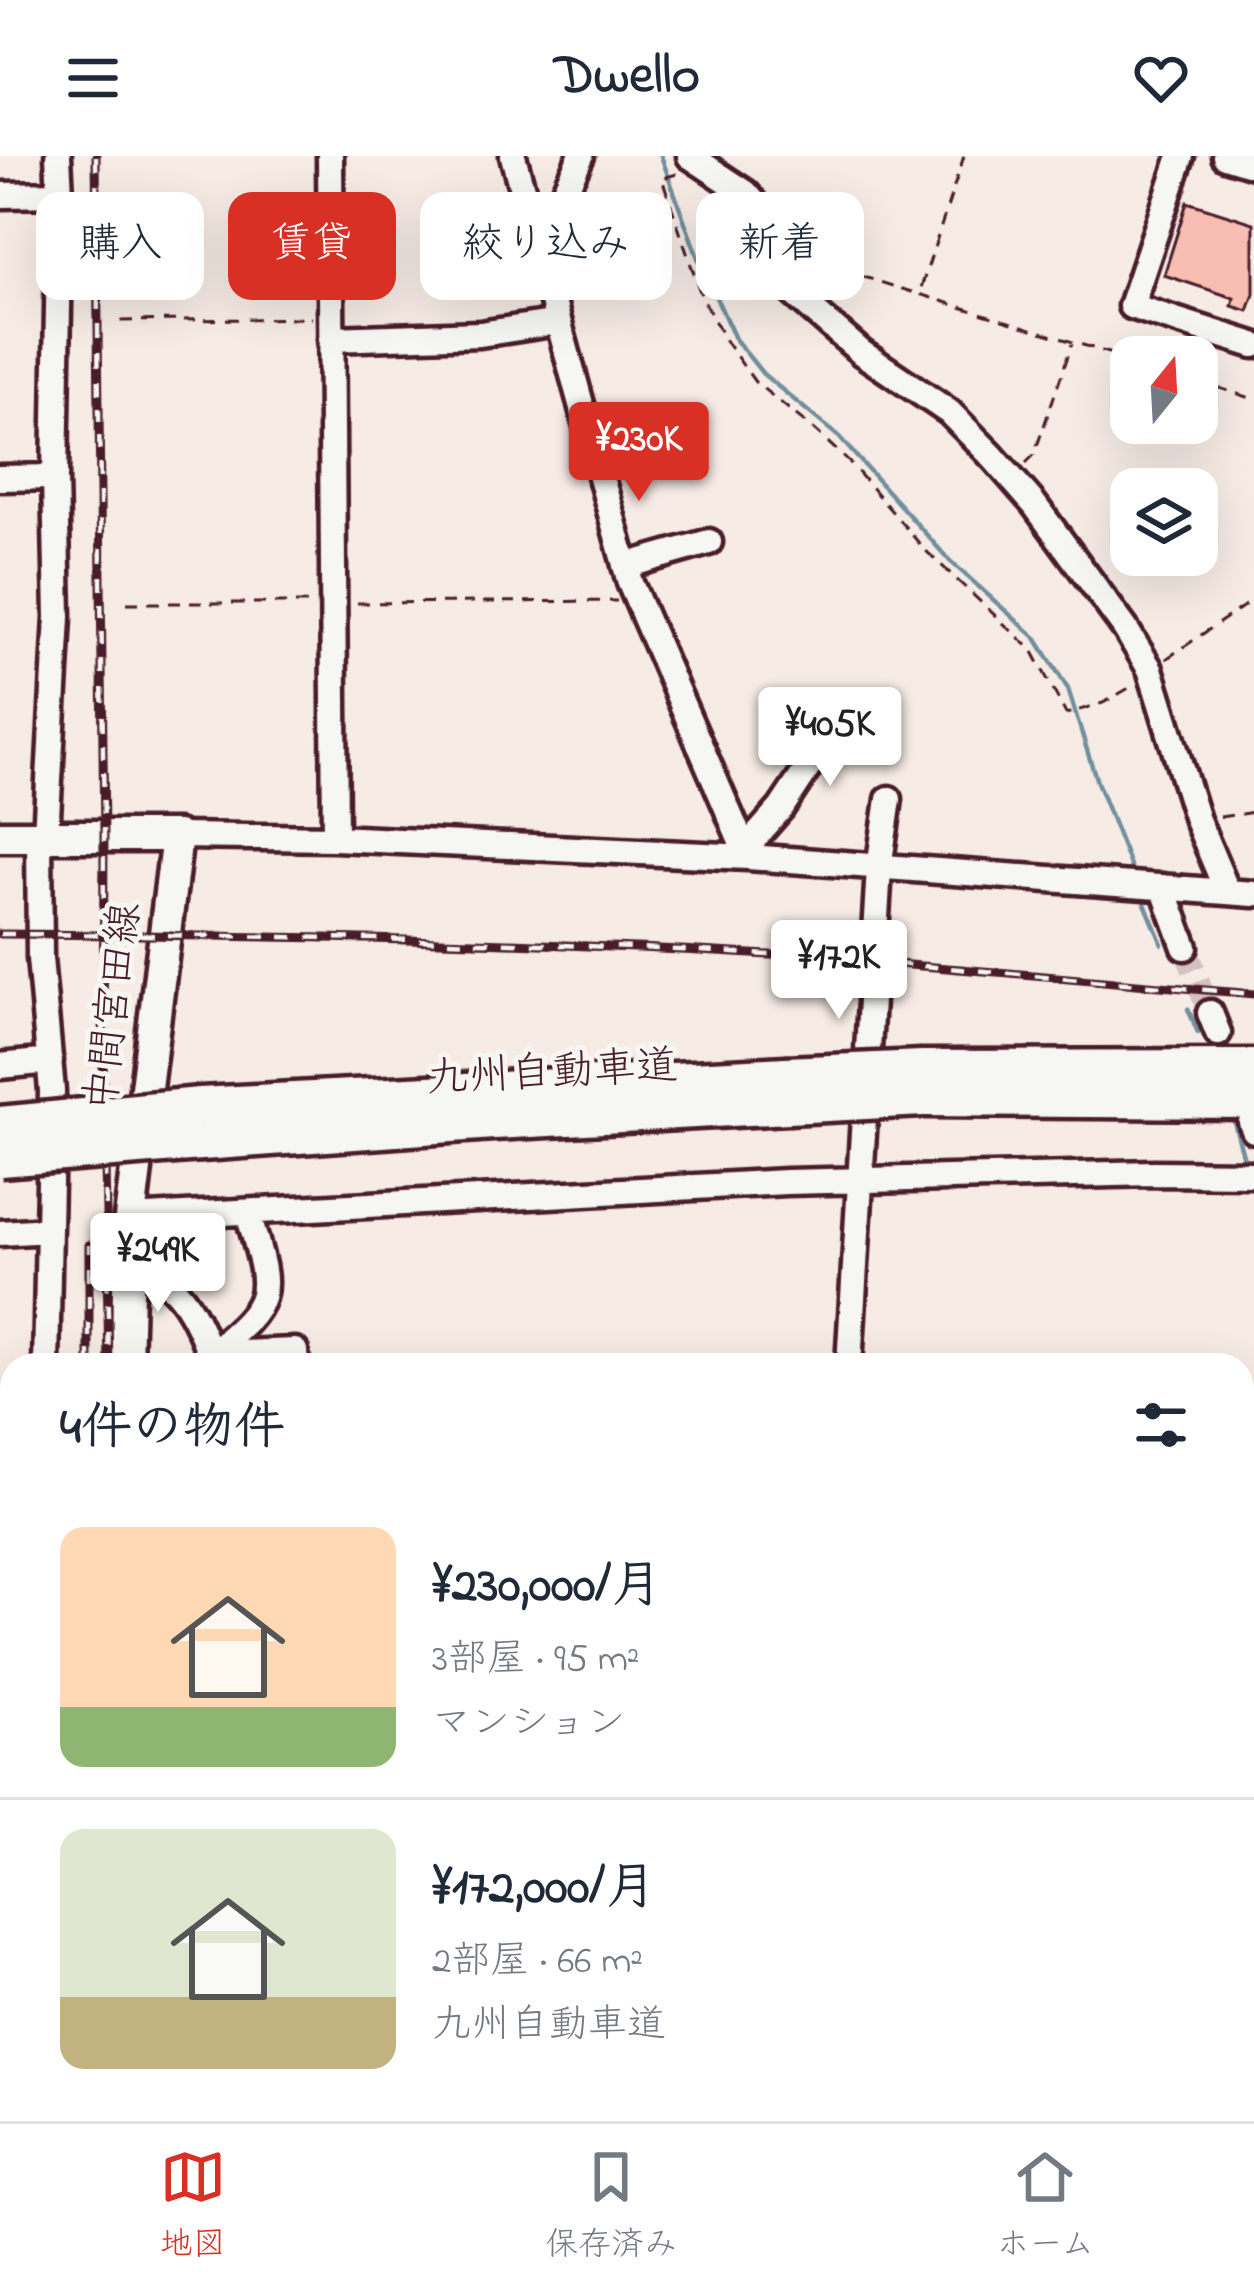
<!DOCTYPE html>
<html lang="ja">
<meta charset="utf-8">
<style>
body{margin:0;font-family:"Indie Flower","Klee One",sans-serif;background:#f6f6f7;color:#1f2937;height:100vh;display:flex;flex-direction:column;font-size:45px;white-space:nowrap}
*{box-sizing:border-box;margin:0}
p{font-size:39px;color:#747a83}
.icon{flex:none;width:66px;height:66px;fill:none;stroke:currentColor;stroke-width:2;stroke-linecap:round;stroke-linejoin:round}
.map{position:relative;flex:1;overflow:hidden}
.panel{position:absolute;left:0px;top:1197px;width:1254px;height:768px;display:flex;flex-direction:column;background:#fff;border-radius:36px 36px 0 0;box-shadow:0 12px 48px #0002}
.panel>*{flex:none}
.banner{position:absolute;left:36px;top:36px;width:1182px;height:108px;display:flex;gap:24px}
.needle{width:78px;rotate:18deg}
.controls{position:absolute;left:1110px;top:180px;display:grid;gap:24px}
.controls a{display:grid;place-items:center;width:108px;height:108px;border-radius:24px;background:#fff;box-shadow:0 12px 48px #0002;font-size:60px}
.price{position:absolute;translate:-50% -102px;padding:0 27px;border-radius:12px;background:#fff;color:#222;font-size:39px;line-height:78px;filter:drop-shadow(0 3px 6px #0008)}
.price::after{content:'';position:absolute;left:50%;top:72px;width:36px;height:27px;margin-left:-18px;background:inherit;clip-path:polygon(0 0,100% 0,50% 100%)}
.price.current{background:#d93025;color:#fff}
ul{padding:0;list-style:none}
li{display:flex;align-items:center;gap:36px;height:300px;padding:0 60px}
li+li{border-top:3px solid #e0e1e3}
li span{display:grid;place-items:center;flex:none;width:336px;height:240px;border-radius:24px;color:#555}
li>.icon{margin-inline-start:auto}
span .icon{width:144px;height:144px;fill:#fffc;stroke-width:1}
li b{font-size:51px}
h2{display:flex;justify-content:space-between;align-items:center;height:144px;padding:0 60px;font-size:51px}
.chip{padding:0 42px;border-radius:24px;background:#fff;box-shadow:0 12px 48px #0002;font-size:42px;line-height:108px}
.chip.current{background:#d93025;color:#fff}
header{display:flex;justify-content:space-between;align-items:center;height:156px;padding:0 60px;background:#fff;font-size:54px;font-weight:700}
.dock{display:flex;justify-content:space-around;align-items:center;height:168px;border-top:3px solid #e0e1e3;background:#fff;font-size:33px;color:#747a83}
.dock a{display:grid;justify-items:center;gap:6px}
.dock .current{color:#d93025}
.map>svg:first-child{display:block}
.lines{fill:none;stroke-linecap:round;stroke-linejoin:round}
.stream{stroke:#728f9e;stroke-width:4.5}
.building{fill:#f8bdb3;stroke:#4a1f2b;stroke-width:3}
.minor-tunnel{stroke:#d4c2c0;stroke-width:24;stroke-dasharray:24 12;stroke-linecap:butt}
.minor-casing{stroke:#4a1f2b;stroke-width:33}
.major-casing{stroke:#4a1f2b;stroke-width:39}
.highway-casing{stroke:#4a1f2b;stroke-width:45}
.path{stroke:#4a1f2b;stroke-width:3;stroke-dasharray:12 9;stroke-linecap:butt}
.minor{stroke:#f6f6f2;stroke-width:24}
.major{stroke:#f6f6f2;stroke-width:30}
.highway{stroke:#f6f6f2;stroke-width:36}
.rail-casing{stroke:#4a1f2b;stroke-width:9}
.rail{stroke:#f6f6f2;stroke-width:4.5;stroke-dasharray:14;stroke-linecap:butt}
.highway-bridge-casing{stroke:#4a1f2b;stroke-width:45;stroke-linecap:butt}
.highway-bridge{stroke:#f6f6f2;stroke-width:36}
.labels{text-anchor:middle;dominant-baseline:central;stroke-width:10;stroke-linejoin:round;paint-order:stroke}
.street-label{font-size:42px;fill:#4a1f2b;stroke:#f6f6f2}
</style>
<header><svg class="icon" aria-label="menu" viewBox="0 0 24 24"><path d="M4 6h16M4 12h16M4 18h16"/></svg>Dwello<svg class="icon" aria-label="heart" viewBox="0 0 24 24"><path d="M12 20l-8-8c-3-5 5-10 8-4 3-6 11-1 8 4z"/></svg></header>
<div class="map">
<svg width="1254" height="1965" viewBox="0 0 1254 1965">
<rect width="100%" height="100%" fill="#f6ebe5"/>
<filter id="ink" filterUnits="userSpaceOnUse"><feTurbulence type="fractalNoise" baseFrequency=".00833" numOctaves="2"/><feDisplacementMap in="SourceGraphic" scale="24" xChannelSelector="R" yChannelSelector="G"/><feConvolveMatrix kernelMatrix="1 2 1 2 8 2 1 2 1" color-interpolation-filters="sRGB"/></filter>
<g filter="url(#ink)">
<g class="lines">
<path class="stream" d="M661,0L698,102L735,183L763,218L839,281L950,405L1036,482L1068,533L1097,626L1135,722
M1141,738L1162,788
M1188,853L1198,877
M1234,966L1246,1011
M0,1734L12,1749
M1242,1937L1254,1813
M1239,1965L1240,1953"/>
</g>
<path class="building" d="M1187,46L1254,67V138L1248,155L1232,150L1234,142L1164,119Z"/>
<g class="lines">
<path class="minor-tunnel" d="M1185,791L1210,857"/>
<defs>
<path id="minor" d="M330,0L335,682
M513,0L630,427L748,701
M690,0L746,37L765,59L773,96L791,135L862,197L949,256L992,300L1034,348L1125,472L1150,513L1197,664L1227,735
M1181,0L1131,150L1254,189
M1225,0L1254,9
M0,39L60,38
M536,84L546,74L581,0
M331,183L480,178L558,166
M0,322L55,321
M625,410L709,386
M39,679L40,802L52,935L46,1209
M46,679L58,461L55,321L60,38L58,0
M177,680L335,682L748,701L1254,738
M744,694L781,652L813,604L780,573
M1163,731L1185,791
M1210,857L1218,877
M0,910L50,905
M1251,966L1254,974
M130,1062L786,1026L1154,1017L1254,1018
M0,1077L49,1074
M127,1095C180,1131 193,1149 214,1209
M210,1198C278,1143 271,1138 248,1057
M210,1198L295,1195L296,1209
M849,1209L879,712L889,643
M0,1575L12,1574
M0,1655L12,1651
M0,1940H12
M552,1953L556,1965
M959,1953L964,1965
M40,1965L41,1953
M375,1965L379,1960L414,1953L418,1965"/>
<path id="major" d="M0,680H177L130,1062L126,1209
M168,1953V1965"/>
<path id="highway" d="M922,913L1254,912
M923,942L1254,944
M200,950L786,919
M201,986L493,965L788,949"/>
</defs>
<use href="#minor" class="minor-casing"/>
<use href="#major" class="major-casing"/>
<use href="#highway" class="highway-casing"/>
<path class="path" d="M964,0L919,138L1131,204
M677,18L662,22L702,142L726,186L755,226L816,275L851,308L925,394L1032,494L1066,558L1103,547L1136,528
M801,101L918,138
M121,165L311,162
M1197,225L1254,243
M1026,307L1034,299L1072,188
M127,447H311
M357,447L617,445
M1166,503L1254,443
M1220,661L1254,656
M0,1298L12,1300"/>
<use href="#minor" class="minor"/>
<use href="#major" class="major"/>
<use href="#highway" class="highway"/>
<defs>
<path id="rail" d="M96,0L104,679L103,907L109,1209
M0,778C203,779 406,782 610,791C825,799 1039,820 1254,838
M89,1209V1089
M79,1953L80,1965
M121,1953V1965"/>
</defs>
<use href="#rail" class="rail-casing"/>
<use href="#rail" class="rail"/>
<defs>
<path id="highway-bridge" d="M786,919L922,913
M788,949L923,942
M0,969L200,950
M0,1002L201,986"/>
</defs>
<use href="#highway-bridge" class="highway-bridge-casing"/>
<use href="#highway-bridge" class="highway-bridge"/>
</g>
</g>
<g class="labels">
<g class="street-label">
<text transform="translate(115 851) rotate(-83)">中間宮田線</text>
<text transform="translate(552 918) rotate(-3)">九州自動車道</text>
</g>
</g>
</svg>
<div class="controls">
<a><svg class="needle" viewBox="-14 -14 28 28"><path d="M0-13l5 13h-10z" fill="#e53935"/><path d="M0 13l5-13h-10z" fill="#747a83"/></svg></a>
<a><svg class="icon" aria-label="layers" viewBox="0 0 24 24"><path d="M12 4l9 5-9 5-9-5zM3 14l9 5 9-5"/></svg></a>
</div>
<b class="price current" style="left:639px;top:348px">¥230K</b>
<b class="price" style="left:830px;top:633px">¥405K</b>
<b class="price" style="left:839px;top:866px">¥172K</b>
<b class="price" style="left:158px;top:1159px">¥249K</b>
<div class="banner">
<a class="chip">購入</a>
<a class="chip current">賃貸</a>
<a class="chip">絞り込み</a>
<a class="chip">新着</a>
</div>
<section class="panel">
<h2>4件の物件<svg class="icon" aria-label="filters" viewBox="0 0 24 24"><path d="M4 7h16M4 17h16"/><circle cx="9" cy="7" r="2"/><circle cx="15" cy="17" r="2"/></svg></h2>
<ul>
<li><span style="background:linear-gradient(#ffd9b3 75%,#8fb573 0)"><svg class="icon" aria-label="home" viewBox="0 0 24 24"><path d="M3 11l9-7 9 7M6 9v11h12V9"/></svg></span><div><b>¥230,000/月</b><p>3部屋 · 95 m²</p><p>マンション</p></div></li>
<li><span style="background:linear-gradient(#dfe7d0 70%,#c2b280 0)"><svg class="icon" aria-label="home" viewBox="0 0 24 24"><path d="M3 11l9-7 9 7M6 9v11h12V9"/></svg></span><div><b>¥172,000/月</b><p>2部屋 · 66 m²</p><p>九州自動車道</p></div></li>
</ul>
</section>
</div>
<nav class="dock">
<a class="current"><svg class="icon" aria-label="map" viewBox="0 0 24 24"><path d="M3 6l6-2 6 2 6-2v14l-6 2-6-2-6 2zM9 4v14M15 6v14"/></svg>地図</a>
<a><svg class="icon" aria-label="saved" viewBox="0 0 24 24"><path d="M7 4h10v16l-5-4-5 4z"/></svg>保存済み</a>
<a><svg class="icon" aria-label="home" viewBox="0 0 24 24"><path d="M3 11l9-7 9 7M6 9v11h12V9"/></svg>ホーム</a>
</nav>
